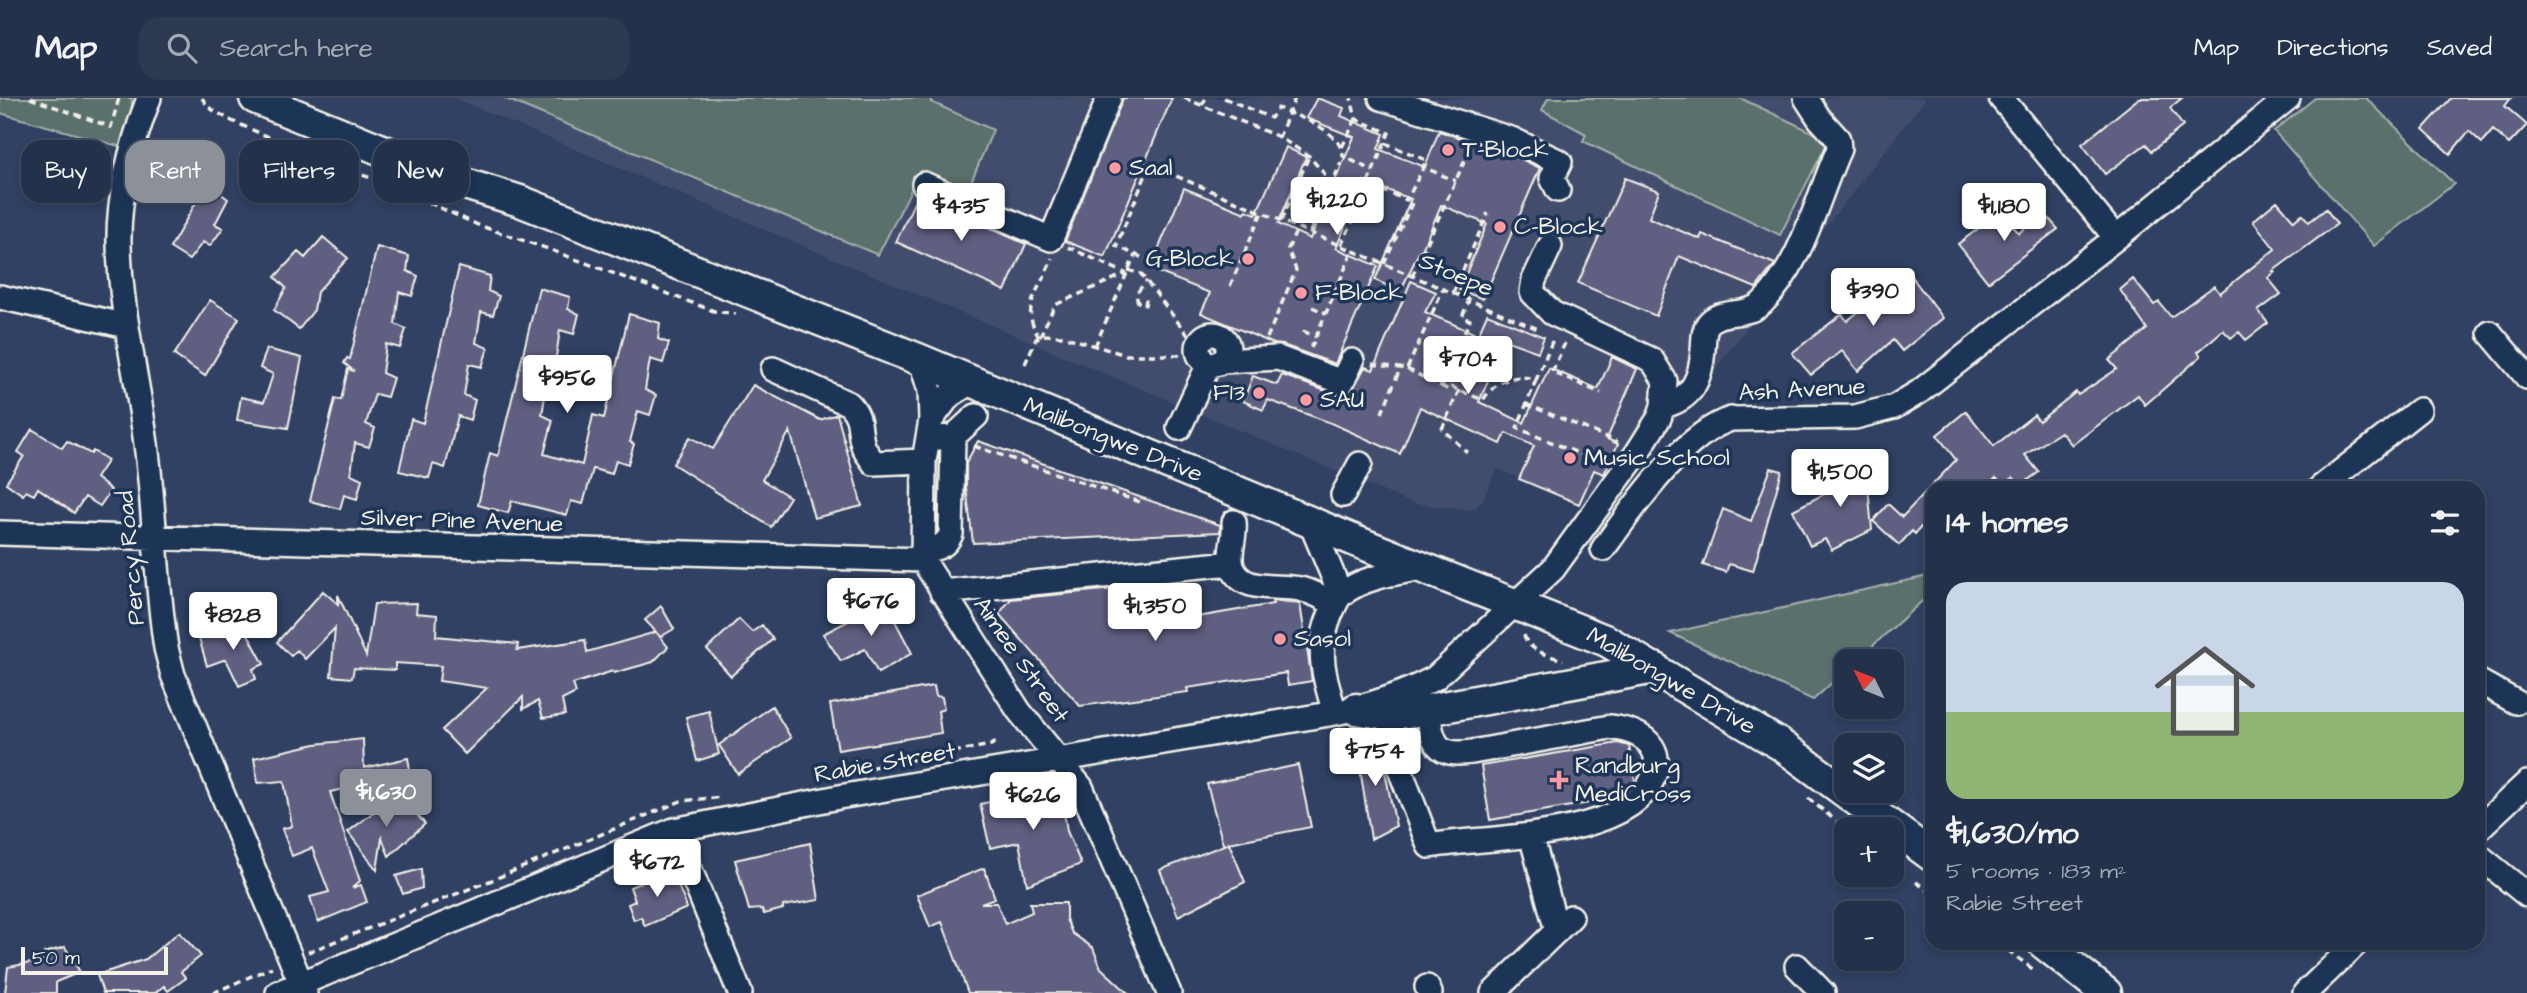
<!DOCTYPE html>
<meta charset="utf-8">
<style>
body{margin:0;font-family:"Architects Daughter",sans-serif;background:#2c3951;color:#f1f3f6;height:100vh;display:flex;flex-direction:column;font-size:26px;white-space:nowrap}
*{box-sizing:border-box;margin:0}
p{font-size:23px;color:#a3a9b5}
.icon{flex:none;width:38px;height:38px;fill:none;stroke:currentColor;stroke-width:2;stroke-linecap:round;stroke-linejoin:round}
.map{position:relative;flex:1;overflow:hidden}
.details{position:absolute;left:1925px;top:383px;width:560px;height:469px;display:flex;flex-direction:column;background:#24314a;border-radius:21px;box-shadow:0 4px 10px #0003,0 0 0 2px #414c62}
.details>*{flex:none}
.top-card{position:absolute;left:21px;top:42px;width:665px;height:63px;display:flex;gap:14px}
.needle{width:46px;rotate:313deg}
.buttons{position:absolute;left:1834px;top:551px;display:grid;gap:14px}
.buttons a{display:grid;place-items:center;width:70px;height:70px;border-radius:14px;background:#24314a;box-shadow:0 4px 10px #0003,0 0 0 2px #414c62;font-size:35px}
.scale{position:absolute;left:21px;bottom:18px;width:147px;box-sizing:border-box;padding-left:7px;border:4px solid #f4f1e8;border-top:0;font-size:19px;line-height:24px;white-space:nowrap;color:#f4f1e8;-webkit-text-stroke:5px #1d3557;paint-order:stroke}
.price{position:absolute;translate:-50% -60px;padding:0 16px;border-radius:7px;background:#fff;color:#222;font-size:23px;line-height:46px;filter:drop-shadow(0 2px 4px #0008)}
.price::after{content:'';position:absolute;left:50%;top:42px;width:21px;height:16px;margin-left:-10px;background:inherit;clip-path:polygon(0 0,100% 0,50% 100%)}
.price.current{background:#8c9099;color:#fff}
ul{padding:0;list-style:none}
li{display:grid;align-content:center;gap:14px;height:371px;padding:0 21px}
li span{display:grid;place-items:center;height:217px;border-radius:21px;color:#555}
li>.icon{margin-inline-start:auto}
span .icon{width:126px;height:126px;fill:#fffc;stroke-width:1}
li b{font-size:30px}
h2{display:flex;justify-content:space-between;align-items:center;height:84px;padding:0 21px;font-size:30px}
.chip{padding:0 24px;border-radius:21px;background:#24314a;box-shadow:0 4px 10px #0003,0 0 0 2px #414c62;font-size:24px;line-height:63px}
.chip.current{background:#8c9099;color:#fff}
header{display:flex;align-items:center;gap:42px;box-sizing:border-box;height:98px;padding:0 35px;background:#24314a;border-bottom:2px solid #414c62}
header strong{font-size:33px}
nav{display:flex;gap:38px;margin-inline-start:auto;font-size:24px}
.search{width:490px;height:63px;background:#2c3951;display:flex;align-items:center;gap:18px;box-sizing:border-box;padding:0 24px;border-radius:21px;color:#a3a9b5;font-size:26px}
.map>svg:first-child{display:block}
.built{fill:#424d6e}
.green{fill:#5a706c;stroke:#a7b0aa;stroke-width:2}
.building{fill:#5f5f81;stroke:#f4f1e8;stroke-width:2}
.lines{fill:none;stroke-linecap:round;stroke-linejoin:round}
.minor-casing{stroke:#f4f1e8;stroke-width:28}
.major-casing{stroke:#f4f1e8;stroke-width:35}
.path{stroke:#f4f1e8;stroke-width:3.5;stroke-dasharray:7 5;stroke-linecap:butt}
.minor{stroke:#1d3557;stroke-width:23}
.major{stroke:#1d3557;stroke-width:30}
.poi-dot{fill:#ff9aa2;stroke:#1d3557;stroke-width:2.5}
.labels{text-anchor:middle;dominant-baseline:central;stroke-width:7;stroke-linejoin:round;paint-order:stroke}
.poi-label{font-size:24px;fill:#f4f1e8;stroke:#1d3557;text-anchor:start}
.street-label{font-size:24px;fill:#f4f1e8;stroke:#1d3557}
</style>
<header>
<strong>Map</strong>
<div class="search"><svg class="icon" aria-label="search" viewBox="0 0 24 24"><circle cx="10" cy="10" r="6"/><path d="M15 15l6 6"/></svg>Search here</div>
<nav><a>Map</a><a>Directions</a><a>Saved</a></nav>
</header>
<div class="map">
<svg width="2527" height="895" viewBox="0 0 2527 895">
<rect width="100%" height="100%" fill="#304163"/>
<filter id="ink" filterUnits="userSpaceOnUse"><feTurbulence type="fractalNoise" baseFrequency=".0143" numOctaves="2"/><feDisplacementMap in="SourceGraphic" scale="14" xChannelSelector="R" yChannelSelector="G"/><feConvolveMatrix kernelMatrix="1 2 1 2 8 2 1 2 1" color-interpolation-filters="sRGB"/></filter>
<g filter="url(#ink)">
<path class="built" d="M454,0H1926L1659,343L1603,411L1579,406L1497,371L1483,401L1474,412L1411,405Z"/>
<path class="green" d="M0,0H132L129,51L0,15Z
M504,0H933L931,4L993,32L966,96L918,78L878,157Z
M1548,0H1740L1829,42L1780,137L1583,43L1586,36L1542,12Z
M2315,0H2366L2454,86L2374,148L2274,33Z
M1932,477V494L1856,563L1846,564V572L1813,602L1670,535Z"/>
<path class="building" d="M1123,0H1172L1105,159L1065,143Z
M1317,0L1344,10L1341,18L1384,36L1378,51L1425,69L1439,33L1506,54L1540,70L1483,201L1459,192L1487,126L1441,107L1422,152H1420L1400,194L1375,182L1411,101L1364,83L1336,150L1378,168L1335,266L1283,247L1274,246L1201,215L1210,195L1150,171L1184,90L1245,115L1246,112L1256,116L1286,49L1306,59L1278,126L1310,141L1354,39L1306,20Z
M2139,0H2182L2170,10L2183,28L2152,53L2146,46L2105,76L2082,46Z
M2451,0H2511L2505,8L2527,27L2509,46L2493,32L2482,45L2469,33L2450,56L2423,31Z
M1625,80L1659,93L1649,120L1700,141L1702,136L1775,166L1756,190L1679,158L1656,218L1578,185Z
M207,85L228,101L215,126L223,130L210,148L203,144L189,162L170,150Z
M917,98L1026,146L1005,193L896,144Z
M2277,103L2294,123L2302,116L2309,124L2326,111L2337,126L2273,173L2275,174L2268,180L2281,196L2258,213L2268,225L2246,242L2239,234L2231,240L2223,232L2198,254L2201,258L2145,307L2138,297L2072,347L2061,334L2025,357L2039,374L2020,388L2013,379L2003,387L1996,380L1985,390H1932V438L1921,429L1915,436L1912,433L1899,447L1873,423L1888,406L1902,419L1956,362L1937,337L1966,313L1994,348L2034,317L2039,323L2076,294L2078,297L2117,271L2109,262L2147,231L2120,192L2133,181L2154,207L2159,204L2171,219L2214,188L2220,195L2275,151L2253,123Z
M2000,114L2019,135L2043,114L2058,131L1988,184L1958,146Z
M323,139L348,160L317,194L314,212L299,231L274,212L286,190L275,179L298,154L305,160Z
M377,149L409,158L407,173L418,178L412,198L399,194L395,226L406,231L400,250L386,246L382,275L393,280L387,299L375,296L366,326L375,330L369,349L355,345L351,376L362,381L357,401L344,397L340,411L310,403L335,301L341,302L348,271L354,273L344,265L347,260L350,261Z
M459,169L490,178L488,193L499,198L493,217L481,214L476,245L488,250L482,269L469,266L464,297L475,302L470,322L458,318L445,370L433,366L429,380L399,373L411,321L423,325Z
M1908,174L1943,220L1902,253L1893,242L1858,273L1842,253L1811,277L1792,255L1842,216L1847,223Z
M1411,183L1436,194L1425,214L1478,237L1487,216L1544,239L1538,254L1505,242L1479,304L1524,325L1549,270L1598,291L1612,259L1637,271L1607,341L1618,346L1604,376L1594,372L1579,406L1519,381L1534,348L1506,335L1501,346L1420,309L1400,356L1331,325L1268,302L1263,312L1243,303L1253,278L1277,287L1282,277L1337,297L1350,296L1365,269L1373,272Z
M539,190L570,199L568,211L579,216L574,236L560,232L555,265L567,269L561,289L547,285L542,317L553,322L544,356L582,367L593,317L604,320L629,216L660,225L658,241L669,245L663,265L650,261L645,292L656,297L650,317L638,313L630,344L634,346L628,366L616,362L612,376L593,371L583,406L571,403L567,417L512,403L508,415L478,407L490,355L498,358Z
M210,202L239,220L205,278L174,257Z
M267,251L302,260L288,330L237,322L241,299L264,304L273,276L260,270Z
M753,287L820,322L837,316L862,408L814,420L790,333L762,382L790,399L771,429L673,366L690,339L713,351Z
M32,331L62,350L67,343L91,356L93,353L108,362L96,380L111,392L100,408L85,399L74,415L38,390L34,397L26,393L23,397L6,385L24,358L18,354Z
M978,343L1220,427V434L973,445L966,389V365Z
M1865,355L1872,432L1832,452L1825,441L1810,448L1793,412L1848,384L1845,356Z
M1771,370L1782,373L1753,473L1729,466L1726,474L1703,467L1723,411L1751,423Z
M1166,486L1174,523L1273,506L1272,503L1300,506L1312,583L1288,587L1286,575L1187,590L1188,594L1080,608L999,516L1011,501Z
M323,493L338,506V497L366,558L374,506L417,505L416,515L437,517L436,538L518,546L517,552L585,542L587,554L656,534L645,522L661,508L674,531L660,539L657,535L668,549L653,564L614,575L613,573L573,586L576,595L562,602L565,617L543,620L538,603L523,611V599L465,656L442,632L487,590L439,583L441,568L395,565V572L354,570L352,580L331,578L335,530L305,561L297,552L291,558L277,544Z
M885,504L912,555L878,575L865,551L841,563L823,536Z
M739,521L752,534L762,527L773,541L731,578L707,551Z
M242,525L264,566L253,571L256,581L239,588L226,561L207,568L199,540Z
M934,588L936,598L942,599L944,611L938,613L941,635L838,652L830,606Z
M772,608L791,640L738,676L719,647Z
M709,613L719,656L697,663L686,619Z
M1378,639L1396,728L1371,741L1356,645Z
M363,641L364,670L408,660L411,677L330,694L360,783L352,790L361,787L367,804L318,824L310,799L329,794L312,750L292,758L282,731L292,728L284,683L258,685L254,660L315,646Z
M1618,645L1629,648L1635,682L1629,690L1612,701L1490,722L1481,668Z
M1298,667L1311,729L1223,746L1207,686Z
M1060,688L1067,733L1081,766L1027,787L1019,744L990,750L980,706Z
M398,695L425,726L389,758L382,740L377,772L348,734Z
M810,745L819,802L783,808V811L764,816L762,811L749,812L735,762Z
M1229,745L1245,784L1178,818L1160,772Z
M984,770L995,800L981,805H997L1005,826L1032,814L1030,805H1066V821L1072,835L1093,850L1101,870L1128,895H968L942,824L930,829L917,797Z
M421,771L422,790L403,796L396,778Z
M672,772L687,810L645,828L641,819L634,822L628,806L635,803L630,789Z
M179,834L201,858L181,874L186,880L168,893L164,888L155,895H103L97,877L146,861Z
M65,849L80,874L56,884V895H5L8,869L47,862L44,855Z"/>
<g class="lines">
<defs>
<path id="minor" d="M149,0C132,45 118,96 119,145C120,215 139,285 147,354C155,419 156,485 166,550L173,577L305,895
M1381,0L1511,41L1560,64L1552,80L1558,92
M2001,0L2116,140
M924,86L1051,141L1109,0
M0,199L127,228
M2490,235L2527,279
M1198 251a15 15 0 1 1 30 0a15 15 0 1 1-30 0Z
M918,261L923,270L930,293L931,322L924,363L923,462L1019,613L1081,689L1169,895
M1223,263L1278,260L1342,284L1352,263
M773,271L849,306C864,321 857,334 864,350C866,355 871,360 874,365L924,363
M1663,308C1693,301 1701,280 1703,252C1704,243 1703,233 1708,226C1720,210 1746,220 1762,205C1803,165 1816,102 1839,51L1838,41L1819,20L1806,0
M931,322L949,298L971,284
M1179,330L1209,266
M938,340L953,339L976,318
M2320,390L2419,312
M1343,397L1360,366
M1310,423L1341,497
M1234,424C1236,439 1228,454 1232,468C1241,496 1278,486 1300,491C1312,494 1324,499 1334,507
M0,435L923,462
M1603,451C1632,411 1684,335 1731,321L1855,319L1894,309L1919,294L2116,140L2288,0
M922,453C936,450 945,450 951,436L953,339
M942,494L1231,465
M2478,583L2516,604
M1335,615C1324,579 1315,551 1331,515C1334,509 1337,500 1342,496C1364,478 1398,475 1425,470
M1387,616L1402,677L1429,748C1486,738 1628,742 1653,680C1657,670 1658,658 1652,649C1643,635 1625,631 1610,629L1472,654C1435,659 1433,645 1427,612
M2478,731L2527,685
M674,732L740,895
M1531,737L1557,833
M2478,757L2527,797
M1797,868L1823,895
M1427,889L1430,895
M278,895L674,732L839,699L1335,615C1369,608 1404,596 1435,580L1553,471L1637,355L1659,320L1663,308L1665,283L1652,262L1552,215L1532,194L1534,182L1550,148
M1493,895L1571,819
M2305,895L2357,845"/>
<path id="major" d="M255,0L465,86L520,103L918,261L1358,444L1607,543L1781,647L1932,758
M1356,611L1387,616L1427,612L1655,570
M2043,845L2106,895"/>
</defs>
<use href="#minor" class="minor-casing"/>
<use href="#major" class="major-casing"/>
<path class="path" d="M30,0L111,29L119,0
M202,0L208,9L232,23L324,63L390,87L478,127L551,152L714,213L736,216
M1184,0L1279,39
M1224,0L1271,20L1278,10C1300,20 1340,31 1343,58L1373,73
M1295,0L1279,39L1309,58L1332,85
M1202,7L1206,0
M1385,45L1426,62L1423,69L1456,83
M1342,49L1356,21
M1370,88L1407,102L1423,70
M1282,122L1309,58
M1310,134L1341,65
M1341,147L1370,88L1367,87L1389,35L1356,21L1351,0
M1068,149L1125,175
M1384,166L1413,103
M1163,169L1116,148L1150,67L1538,231
M1128,172L1141,176L1197,249
M1412,178L1471,49
M1322,186L1336,192
M1230,188L1262,114
M1453,195L1488,115
M1146,201L1145,207L1138,204C1134,194 1141,190 1147,183
M1312,209L1326,215
M1303,233L1316,239
M1040,238L1055,207L1127,175
M1039,239C1018,207 1042,191 1052,160
M1267,240L1296,172L1288,151L1298,129
M1565,245L1552,274L1601,295
M1095,248L1135,157
M1311,250L1353,152
M1025,266L1036,241L1044,237L1062,238L1126,257H1183L1191,254
M1372,266L1407,271L1443,191
M1407,271L1441,288L1470,222L1462,219L1469,202
M1536,282L1517,330L1585,358
M1441,288L1449,292L1451,289L1483,302C1494,284 1515,274 1536,282L1554,239
M1459,292L1442,331L1467,354
M1526,306L1618,344
M1382,315L1400,271
M974,348L1140,404
M1524,537C1528,553 1550,558 1563,562
M836,676L991,647L994,645L991,640
M1808,700L1847,732
M1916,784L1932,795
M1998,845L2034,872
M308,854L492,782L681,703L722,699
M213,895L272,869"/>
<use href="#minor" class="minor"/>
<use href="#major" class="major"/>
</g>
</g>
<g class="poi-dot">
<circle cx="1448" cy="52" r="7"/>
<circle cx="1115" cy="70" r="7"/>
<circle cx="1500" cy="129" r="7"/>
<circle cx="1248" cy="161" r="7"/>
<circle cx="1301" cy="195" r="7"/>
<circle cx="1259" cy="295" r="7"/>
<circle cx="1306" cy="302" r="7"/>
<circle cx="1570" cy="360" r="7"/>
<circle cx="1280" cy="541" r="7"/>
<path d="M1555.5 671.5h7v7h7v7h-7v7h-7v-7h-7v-7h7z"/>
</g>
<g class="labels">
<g class="poi-label">
<text x="1462" y="52">T-Block</text>
<text x="1129" y="70">Saal</text>
<text x="1514" y="129">C-Block</text>
<text x="1234" y="161" text-anchor="end">G-Block</text>
<text x="1315" y="195">F-Block</text>
<text x="1245" y="295" text-anchor="end">F13</text>
<text x="1320" y="302">SAU</text>
<text x="1584" y="360">Music School</text>
<text x="1294" y="541">Sasol</text>
<text x="1575" y="668">Randburg<tspan x="1575" dy="28">MediCross</tspan></text>
</g>
<g class="street-label">
<text transform="translate(1456 177) rotate(23)">Stoepe</text>
<text transform="translate(1802 292) rotate(-3)">Ash Avenue</text>
<text transform="translate(1113 342) rotate(22)">Malibongwe Drive</text>
<text transform="translate(462 423) rotate(2)">Silver Pine Avenue</text>
<text transform="translate(131 460) rotate(-95)">Percy Road</text>
<text transform="translate(1021 562) rotate(55)">Aimee Street</text>
<text transform="translate(1671 583) rotate(30)">Malibongwe Drive</text>
<text transform="translate(885 665) rotate(-10)">Rabie Street</text>
</g>
</g>
</svg>
<div class="buttons">
<a><svg class="needle" viewBox="-14 -14 28 28"><path d="M0-13l5 13h-10z" fill="#e53935"/><path d="M0 13l5-13h-10z" fill="#a3a9b5"/></svg></a>
<a><svg class="icon" aria-label="layers" viewBox="0 0 24 24"><path d="M12 4l9 5-9 5-9-5zM3 14l9 5 9-5"/></svg></a>
<a>+</a>
<a>−</a>
</div>
<div class="scale">50 m</div>
<b class="price" style="left:1337px;top:139px">$1,220</b>
<b class="price" style="left:961px;top:145px">$435</b>
<b class="price" style="left:2004px;top:145px">$1,180</b>
<b class="price" style="left:1873px;top:230px">$390</b>
<b class="price" style="left:1468px;top:298px">$704</b>
<b class="price" style="left:567px;top:317px">$956</b>
<b class="price" style="left:1840px;top:411px">$1,500</b>
<b class="price" style="left:871px;top:540px">$676</b>
<b class="price" style="left:1155px;top:545px">$1,350</b>
<b class="price" style="left:233px;top:554px">$828</b>
<b class="price" style="left:1375px;top:690px">$754</b>
<b class="price current" style="left:386px;top:731px">$1,630</b>
<b class="price" style="left:1033px;top:734px">$626</b>
<b class="price" style="left:657px;top:801px">$672</b>
<div class="top-card">
<a class="chip">Buy</a>
<a class="chip current">Rent</a>
<a class="chip">Filters</a>
<a class="chip">New</a>
</div>
<section class="details">
<h2>14 homes<svg class="icon" aria-label="filters" viewBox="0 0 24 24"><path d="M4 7h16M4 17h16"/><circle cx="9" cy="7" r="2"/><circle cx="15" cy="17" r="2"/></svg></h2>
<ul>
<li><span style="background:linear-gradient(#c9d6e8 60%,#8fb573 0)"><svg class="icon" aria-label="home" viewBox="0 0 24 24"><path d="M3 11l9-7 9 7M6 9v11h12V9"/></svg></span><div><b>$1,630/mo</b><p>5 rooms · 183 m²</p><p>Rabie Street</p></div></li>
</ul>
</section>
</div>
